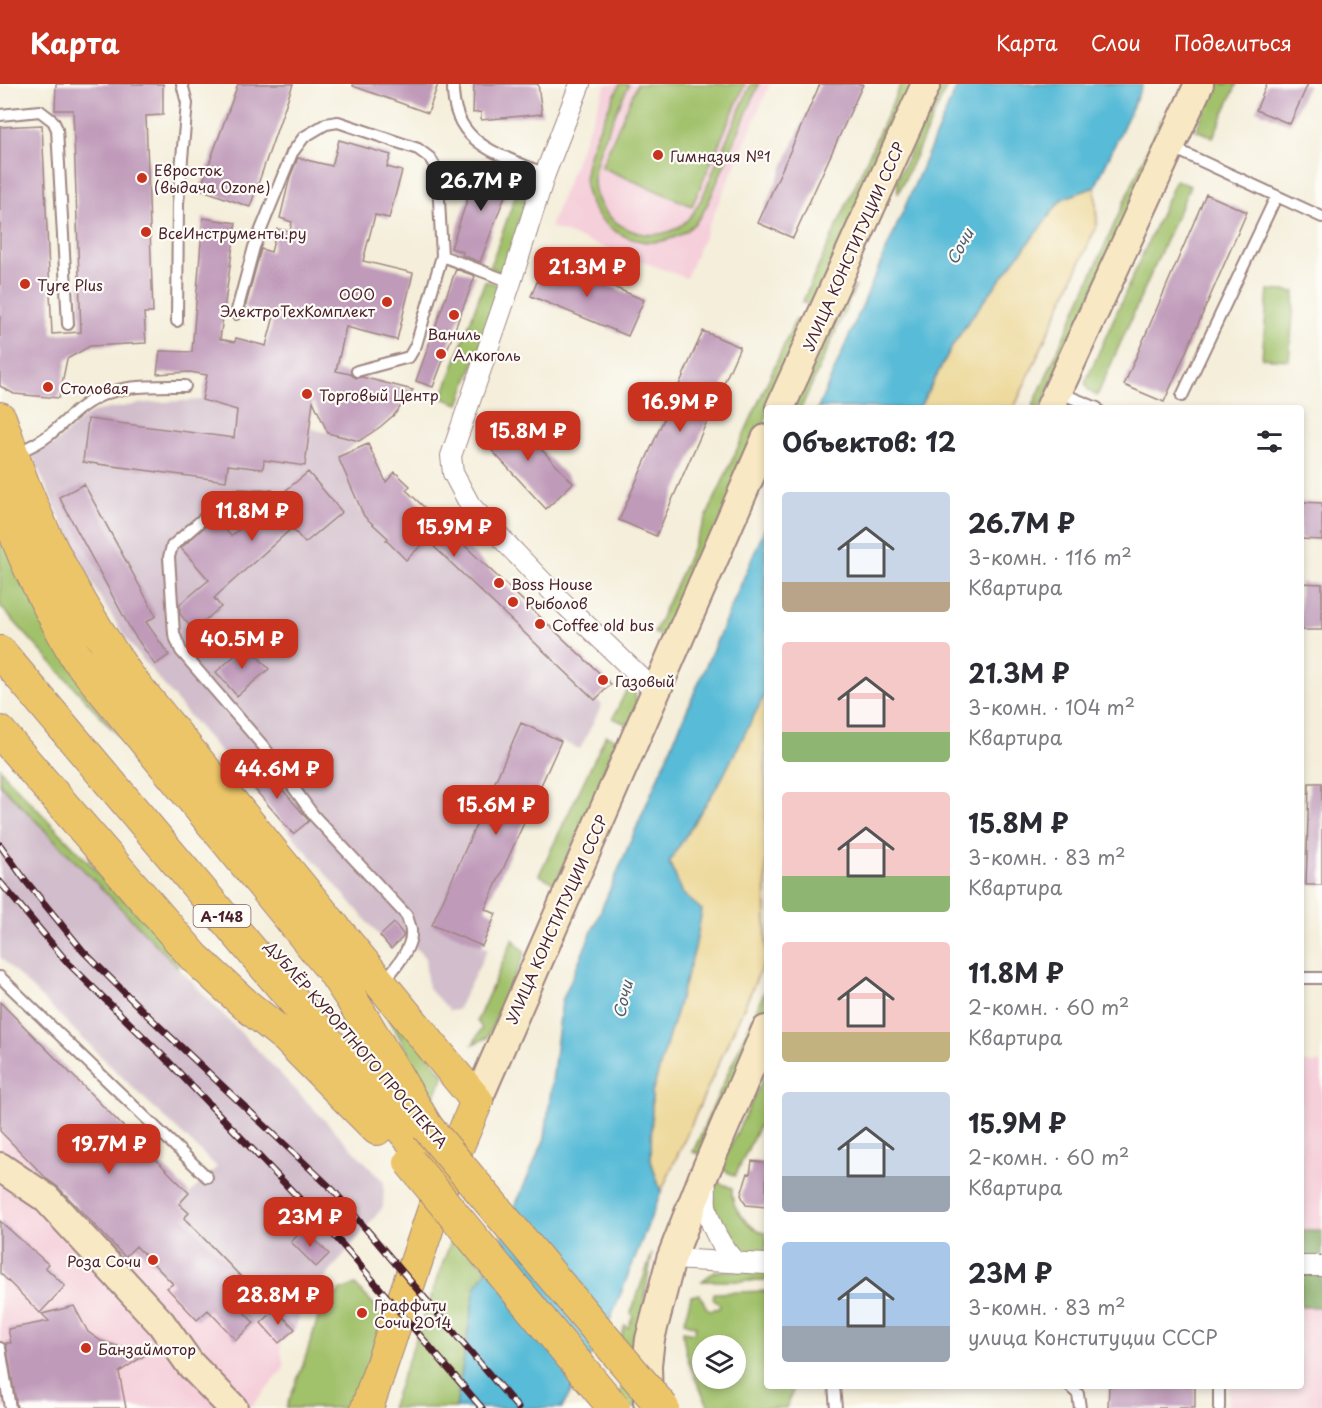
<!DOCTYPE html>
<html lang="ru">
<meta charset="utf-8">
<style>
body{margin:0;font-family:"Playpen Sans",sans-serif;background:#f2f2f3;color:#2b2b33;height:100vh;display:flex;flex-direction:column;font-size:22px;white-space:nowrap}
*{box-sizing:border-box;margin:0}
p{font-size:20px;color:#7c7c81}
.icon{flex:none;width:33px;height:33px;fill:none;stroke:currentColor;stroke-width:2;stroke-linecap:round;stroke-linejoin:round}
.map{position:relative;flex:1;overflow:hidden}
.drawer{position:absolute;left:764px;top:321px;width:540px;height:984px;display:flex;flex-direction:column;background:#fff;border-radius:6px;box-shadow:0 3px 9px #0003}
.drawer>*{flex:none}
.buttons{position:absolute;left:692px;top:1251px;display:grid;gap:12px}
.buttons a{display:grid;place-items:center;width:54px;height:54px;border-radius:50%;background:#fff;box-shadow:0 3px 9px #0003;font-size:30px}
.price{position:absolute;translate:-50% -51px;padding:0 14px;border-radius:12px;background:#c8321e;color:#fff;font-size:20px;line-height:39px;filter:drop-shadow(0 2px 3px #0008)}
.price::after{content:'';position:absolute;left:50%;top:36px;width:18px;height:14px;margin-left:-9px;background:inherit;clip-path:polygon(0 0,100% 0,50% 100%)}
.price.on{background:#222;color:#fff}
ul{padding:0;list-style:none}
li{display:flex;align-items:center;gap:18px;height:150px;padding:0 18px}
li span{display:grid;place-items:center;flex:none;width:168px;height:120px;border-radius:6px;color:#555}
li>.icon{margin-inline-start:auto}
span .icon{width:72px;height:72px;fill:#fffc;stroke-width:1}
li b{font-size:26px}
h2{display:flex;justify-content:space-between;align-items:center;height:72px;padding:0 18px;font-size:26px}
header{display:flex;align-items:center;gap:36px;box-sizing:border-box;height:84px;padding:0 30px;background:#c8321e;color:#fff}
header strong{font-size:28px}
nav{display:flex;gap:33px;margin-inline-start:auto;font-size:21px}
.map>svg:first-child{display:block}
.built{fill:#f5cfda}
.industrial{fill:#d1bdcb}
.green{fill:#a1c16a;stroke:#76704a;stroke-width:1.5;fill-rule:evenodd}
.forest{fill:#80a75e;stroke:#656344;stroke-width:1.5}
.sand{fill:#eeda9e;stroke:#9c7c64;stroke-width:1.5}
.water{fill:#58bbd7;stroke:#516d81;stroke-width:1.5}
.building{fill:#bf9ab9}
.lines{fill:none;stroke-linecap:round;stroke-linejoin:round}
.lane-casing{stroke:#9f8682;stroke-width:14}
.street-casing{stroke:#9f8682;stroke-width:22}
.secondary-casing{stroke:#9f8682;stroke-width:32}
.primary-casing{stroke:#9f8682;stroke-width:34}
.lane{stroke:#fff;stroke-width:10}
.street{stroke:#fff;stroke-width:20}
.secondary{stroke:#f8e8c3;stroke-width:28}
.primary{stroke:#edc569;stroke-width:32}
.rail-casing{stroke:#4a1f2b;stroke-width:7}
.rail{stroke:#fdfcf7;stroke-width:4.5;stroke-dasharray:14;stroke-linecap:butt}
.primary-bridge-casing{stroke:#9f8682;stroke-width:34;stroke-linecap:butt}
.primary-bridge{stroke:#edc569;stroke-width:32}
.poi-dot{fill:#c8321e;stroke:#fdfcf7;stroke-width:2}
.labels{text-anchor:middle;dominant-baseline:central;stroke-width:4.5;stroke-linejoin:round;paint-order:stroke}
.shield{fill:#fdfcf7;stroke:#806168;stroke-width:1.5}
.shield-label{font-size:14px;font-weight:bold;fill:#4a1f2b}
.poi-label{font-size:15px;fill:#4a1f2b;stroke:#fdfcf7;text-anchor:start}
.street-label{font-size:15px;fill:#4a1f2b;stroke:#fdfcf7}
.water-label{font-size:16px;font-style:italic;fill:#505d70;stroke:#fdfcf7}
</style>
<header>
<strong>Карта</strong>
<nav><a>Карта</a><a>Слои</a><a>Поделиться</a></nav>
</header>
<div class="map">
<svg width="1322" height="1324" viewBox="0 0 1322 1324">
<rect width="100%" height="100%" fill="#fdfcf7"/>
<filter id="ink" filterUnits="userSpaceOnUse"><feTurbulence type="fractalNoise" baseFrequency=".0167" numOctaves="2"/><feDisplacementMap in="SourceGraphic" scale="12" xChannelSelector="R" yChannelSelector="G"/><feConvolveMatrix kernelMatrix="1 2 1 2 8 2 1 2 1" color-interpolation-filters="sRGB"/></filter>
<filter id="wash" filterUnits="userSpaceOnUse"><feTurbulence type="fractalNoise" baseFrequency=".008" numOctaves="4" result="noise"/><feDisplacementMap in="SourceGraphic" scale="24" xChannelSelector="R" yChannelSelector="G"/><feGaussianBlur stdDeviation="1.35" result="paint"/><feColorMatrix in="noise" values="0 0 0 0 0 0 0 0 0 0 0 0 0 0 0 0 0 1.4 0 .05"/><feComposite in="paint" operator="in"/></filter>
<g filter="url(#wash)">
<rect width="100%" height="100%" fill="#f4eeda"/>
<path class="built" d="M606,0H770L686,194L550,143Z
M1301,979H1322V1146H1301Z
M0,1047L125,1173L179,1120L189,1129L249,1201L233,1216L261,1239L276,1225L295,1245L280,1259L284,1284L250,1324H0Z
M1301,1223H1322V1324H1228L1229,1302H1300Z"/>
<path class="industrial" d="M202,316L359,357L338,373L352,404L359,426L373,440L391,422L602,621L580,665L521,640L432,840L488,865L457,926L450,927L428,904L425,874L406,853L391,865L186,628L130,560L101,515L73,462L32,371L54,360L85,333L97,327L145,319Z
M0,700L145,849L384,1098L383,1123L303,1221L295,1245L276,1225L261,1239H254L233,1216L249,1201L184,1134L189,1129L179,1120L217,1083L130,1001L0,873Z"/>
<path class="green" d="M620,0H629C619,24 594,69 594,94C592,142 658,171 690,133C702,118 709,98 716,80C728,53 739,27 751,0H759C747,28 735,56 723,84C715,102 708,125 694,140C655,180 585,148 585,94C585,68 609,24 620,0Z
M637,0H745L692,122L601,83Z
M901,0H915L815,217L810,220L802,219Z
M942,0H948L898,110L897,96Z
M1216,0H1237L1213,53L1196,46Z
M1161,36L1168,39L1040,324H1032Z
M524,88L538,94L505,190L490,183Z
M1176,96L1190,102L1097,312L1089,307L1085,299Z
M485,197L502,202L459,320L442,314Z
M856,202L801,324H794L845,214Z
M1268,206L1295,208L1289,276L1262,274Z
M796,235L800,242L801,250L766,324V335L672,545C667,552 662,553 654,549Z
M0,447L87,609L122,656L0,522Z
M630,599C641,618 636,623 628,641L613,634Z
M606,651L621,658L555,799L539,791Z
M0,684L7,694L182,875L178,883L0,700Z
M513,855L525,869L487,954L473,960L482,944L477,937Z
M371,900L444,991L433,1016Z
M766,904V924L700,1070L693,1068Z
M766,988V1027L735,1092L720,1084Z
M710,1095L732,1104C730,1124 748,1145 766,1149V1180L728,1170L706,1103Z
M454,1148L487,1186L475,1204L456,1324H391Z
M652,1170L634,1277L636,1324H603L616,1313L624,1301L620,1256L625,1241L628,1244L633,1232L631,1229Z
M766,1185V1197H702L715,1187Z
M355,1201L385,1232L353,1324H286L303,1281L320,1228L341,1206Z
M766,1207V1302H795L786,1324H710C697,1300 684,1274 683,1247L694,1249L696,1242L684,1238L691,1212L700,1210L706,1223L710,1226L719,1224L720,1221L713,1215L714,1209ZM702,1262H735V1294H702Z"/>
<path class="forest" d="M1300,1146H1322V1223H1301Z"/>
<path class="sand" d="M1095,103L1097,141L1014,324H919L954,259L973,231L1062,115Z
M766,608V874L661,1108L651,1077L652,1009L695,864L701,826L683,810L669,778L721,696Z"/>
<path class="water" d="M958,0H1143L1095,103L1062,115L973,231L954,259L919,324H818Z
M766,442V608L721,696L669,778L683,810L702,826L695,864L652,1009L651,1077L661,1108L611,1234L562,1324H456L475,1204L487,1186L545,1054L562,917Z"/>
<g id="blocks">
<path class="building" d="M56,0H163V31L146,32L153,229H144L146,259L90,262L67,275L59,314L14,310L0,302V43L42,41L52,250L81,248L73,26H55Z
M238,0H293L250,123L200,105Z
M353,0H438L428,29L353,2Z
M474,0H538L542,30L481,36V28L473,29Z
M820,0H863L793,154L758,139Z
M1267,0H1308L1290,40L1256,26Z
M339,56L391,71L387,83L402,87L389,134L375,131L363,177L413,189L397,256L346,243L336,287L350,290L356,294L362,293L413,306L395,330L380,343L359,357L328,349L313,317L305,382L264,376L263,385L228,381L226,397L83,378L88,335L234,354L237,326L202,316L207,291L190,288L157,290L160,267L192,268L203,134L236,139L220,255L235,258L236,254L266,262L274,232L245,224L261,165L271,168L277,145L290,147L292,138L280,134L290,93L298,74L332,82Z
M479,81L512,93L480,178L462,171L463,168L451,164Z
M1206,110L1247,128L1164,318L1124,301Z
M547,175L644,216L628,252L531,212Z
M456,185L475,192L433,303L416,297Z
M703,247L740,263L656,452L619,436Z
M509,331L573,399L546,425L483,357Z
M368,360L386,398L395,388L410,402L406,406L611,600L595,616L427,456L406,476L386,456L388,454L364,432L338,373Z
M308,388L342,428L305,459L292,444L214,514L221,523L193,546L180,530V520L209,496L181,464L215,434L231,452Z
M84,400L156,532L146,538L169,571L155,581L131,546L59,413Z
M1300,418L1322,419V456L1300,455Z
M1300,499L1322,500V546H1300Z
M247,561L269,585L237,612L216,588Z
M521,639L561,657L485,825L496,830L482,862L432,841Z
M262,681L309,737L293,750L246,695Z
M1309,699H1322V801H1306Z
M394,839L403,850V853L391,865L380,852Z
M0,918L189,1109L179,1120L189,1129L184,1134L249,1201L233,1216L254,1239L236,1256L208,1226L197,1236L167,1204L173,1200L136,1162L125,1173L58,1103L47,1095L0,1047Z
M752,1077L766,1079V1123L746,1121L741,1111L748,1089L750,1090Z
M0,1137L48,1180L45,1183L65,1202L40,1229L0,1189Z
M304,1145L329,1170L316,1183L291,1158Z
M74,1222L88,1248L101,1257L145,1271L119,1288L126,1324H17L6,1259H11L8,1245L49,1237L42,1230Z
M276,1225L295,1245L279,1259L261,1239Z
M1109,1302H1195V1324H1108Z"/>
</g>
</g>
<g filter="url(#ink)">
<use href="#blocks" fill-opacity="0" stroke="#9f8682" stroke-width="1.5"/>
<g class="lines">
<defs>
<path id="lane" d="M453,0C451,60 499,70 545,90
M0,31L40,27L53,37L57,45L68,240
M1171,63L1322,133
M236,230L254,163L292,69L304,53L326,40L338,38L418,65L430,74L436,84L438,97L442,172L511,198
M177,237L178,119L187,19L182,0
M357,287L409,273L416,261L442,172
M1058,308L1097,324
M1182,312L1276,113
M16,369C28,364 39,359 49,351C62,341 74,327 89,318C116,300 153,302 185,302
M270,412L236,411L227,414L172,462L169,473L174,550L181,567L264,663L314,732L407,832C408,837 411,842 411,847C413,864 394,886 383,898
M0,893L207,1093
M1300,894H1322
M0,1264L10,1324
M834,1302L836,1324
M1069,1302L1078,1310L1080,1324
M1219,1324V1302"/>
<path id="street" d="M580,0L545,90L511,198L451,372L453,389L470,421L560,516L656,608
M705,1098C707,1106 705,1113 706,1121C710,1142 722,1165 737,1179
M671,1175L766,1180
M1300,1182H1322"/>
<path id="secondary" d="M780,324L926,0
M1050,324L1199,0
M477,1017L766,355
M0,1083L46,1114L161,1239L190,1280L233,1324
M648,1318L647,1281L650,1255L671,1175L703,1093L766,946"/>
<path id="primary" d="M0,334C9,358 16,383 26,407C52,472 88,535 128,592L477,1017L444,1095L367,1324
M0,390C9,456 45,515 76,573L333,887L351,914L427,1043
M0,568L444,1095
M0,648L195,874L246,921L287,954L377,1045"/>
</defs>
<use href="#lane" class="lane-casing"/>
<use href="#street" class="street-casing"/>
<use href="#secondary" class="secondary-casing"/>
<use href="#primary" class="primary-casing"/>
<use href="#lane" class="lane"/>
<use href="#street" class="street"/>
<use href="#secondary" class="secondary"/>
<use href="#primary" class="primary"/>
<defs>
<path id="rail" d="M0,761L25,796L83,867L145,929L333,1106L518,1324
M0,798L68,879L166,975L334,1151L482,1324"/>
</defs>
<use href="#rail" class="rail-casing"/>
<use href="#rail" class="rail"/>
<defs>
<path id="primary-bridge" d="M427,1043L663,1324
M410,1078L614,1324"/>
</defs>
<use href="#primary-bridge" class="primary-bridge-casing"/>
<use href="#primary-bridge" class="primary-bridge"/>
</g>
</g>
<g class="poi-dot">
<circle cx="658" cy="71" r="6"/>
<circle cx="142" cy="94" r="6"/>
<circle cx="146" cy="148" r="6"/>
<circle cx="25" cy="200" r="6"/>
<circle cx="387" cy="218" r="6"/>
<circle cx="454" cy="231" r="6"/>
<circle cx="441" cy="270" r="6"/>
<circle cx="48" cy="303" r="6"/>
<circle cx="307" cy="310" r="6"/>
<circle cx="499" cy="499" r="6"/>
<circle cx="513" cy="518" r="6"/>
<circle cx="540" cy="540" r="6"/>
<circle cx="603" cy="596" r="6"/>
<circle cx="153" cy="1176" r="6"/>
<circle cx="362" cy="1229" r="6"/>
<circle cx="86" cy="1264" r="6"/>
</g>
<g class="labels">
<rect class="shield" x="193.5" y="821" width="57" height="22" rx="4.5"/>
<g class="shield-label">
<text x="222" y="832">А-148</text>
</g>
<g class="poi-label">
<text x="670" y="71">Гимназия №1</text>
<text x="154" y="85">Евросток<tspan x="154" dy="17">(выдача Ozone)</tspan></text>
<text x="158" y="148">ВсеИнструменты.ру</text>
<text x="37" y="200">Tyre Plus</text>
<text x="375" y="209" text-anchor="end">ООО<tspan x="375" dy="17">ЭлектроТехКомплект</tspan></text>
<text x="454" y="249" text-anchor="middle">Ваниль</text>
<text x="453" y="270">Алкоголь</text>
<text x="60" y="303">Столовая</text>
<text x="319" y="310">Торговый Центр</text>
<text x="511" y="499">Boss House</text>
<text x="525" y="518">Рыболов</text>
<text x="552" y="540">Coffee old bus</text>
<text x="615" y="596">Газовый</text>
<text x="141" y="1176" text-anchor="end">Роза Сочи</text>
<text x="374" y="1220">Граффити<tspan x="374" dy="17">Сочи 2014</tspan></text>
<text x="98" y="1264">Банзаймотор</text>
</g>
<g class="street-label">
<text transform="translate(853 162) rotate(-66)">УЛИЦА КОНСТИТУЦИИ СССР</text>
<text transform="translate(556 835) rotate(-66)">УЛИЦА КОНСТИТУЦИИ СССР</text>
<text transform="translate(357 960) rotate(49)">ДУБЛЁР КУРОРТНОГО ПРОСПЕКТА</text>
</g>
<g class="water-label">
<text transform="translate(959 162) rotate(-61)">Сочи</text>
<text transform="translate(622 915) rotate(-77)">Сочи</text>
</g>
</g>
</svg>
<div class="buttons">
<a><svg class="icon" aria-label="layers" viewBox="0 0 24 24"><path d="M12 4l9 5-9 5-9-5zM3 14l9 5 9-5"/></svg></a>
</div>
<b class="price on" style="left:481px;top:128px">26.7M ₽</b>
<b class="price" style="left:587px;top:214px">21.3M ₽</b>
<b class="price" style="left:680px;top:349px">16.9M ₽</b>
<b class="price" style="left:528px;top:378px">15.8M ₽</b>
<b class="price" style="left:252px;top:458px">11.8M ₽</b>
<b class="price" style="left:454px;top:474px">15.9M ₽</b>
<b class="price" style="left:242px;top:586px">40.5M ₽</b>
<b class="price" style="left:277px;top:716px">44.6M ₽</b>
<b class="price" style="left:496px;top:752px">15.6M ₽</b>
<b class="price" style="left:109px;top:1091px">19.7M ₽</b>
<b class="price" style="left:310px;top:1164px">23M ₽</b>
<b class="price" style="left:278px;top:1242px">28.8M ₽</b>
<section class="drawer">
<h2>Объектов: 12<svg class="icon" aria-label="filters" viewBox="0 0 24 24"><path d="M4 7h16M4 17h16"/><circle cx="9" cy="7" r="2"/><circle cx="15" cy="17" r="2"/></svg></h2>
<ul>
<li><span style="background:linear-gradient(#c9d6e8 75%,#b9a48a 0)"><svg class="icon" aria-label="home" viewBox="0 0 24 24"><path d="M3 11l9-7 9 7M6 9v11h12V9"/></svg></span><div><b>26.7M ₽</b><p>3-комн. · 116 m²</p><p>Квартира</p></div></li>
<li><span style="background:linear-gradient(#f6c9c9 75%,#8fb573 0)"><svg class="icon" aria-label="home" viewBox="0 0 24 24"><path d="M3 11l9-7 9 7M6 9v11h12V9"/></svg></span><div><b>21.3M ₽</b><p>3-комн. · 104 m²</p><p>Квартира</p></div></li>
<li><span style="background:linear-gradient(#f6c9c9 70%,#8fb573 0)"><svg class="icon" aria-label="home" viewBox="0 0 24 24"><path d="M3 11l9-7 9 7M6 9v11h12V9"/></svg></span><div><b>15.8M ₽</b><p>3-комн. · 83 m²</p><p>Квартира</p></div></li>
<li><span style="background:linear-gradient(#f6c9c9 75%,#c2b280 0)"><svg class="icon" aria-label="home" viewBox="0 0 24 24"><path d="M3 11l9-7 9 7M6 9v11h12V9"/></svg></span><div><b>11.8M ₽</b><p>2-комн. · 60 m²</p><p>Квартира</p></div></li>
<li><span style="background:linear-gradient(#c9d6e8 70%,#9aa5b1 0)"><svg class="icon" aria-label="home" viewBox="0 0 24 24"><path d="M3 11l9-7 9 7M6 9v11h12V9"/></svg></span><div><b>15.9M ₽</b><p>2-комн. · 60 m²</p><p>Квартира</p></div></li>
<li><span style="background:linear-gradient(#a9c7e8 70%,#9aa5b1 0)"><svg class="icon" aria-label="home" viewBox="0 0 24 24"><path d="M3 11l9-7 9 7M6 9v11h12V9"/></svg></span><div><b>23M ₽</b><p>3-комн. · 83 m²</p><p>улица Конституции СССР</p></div></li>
</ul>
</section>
</div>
